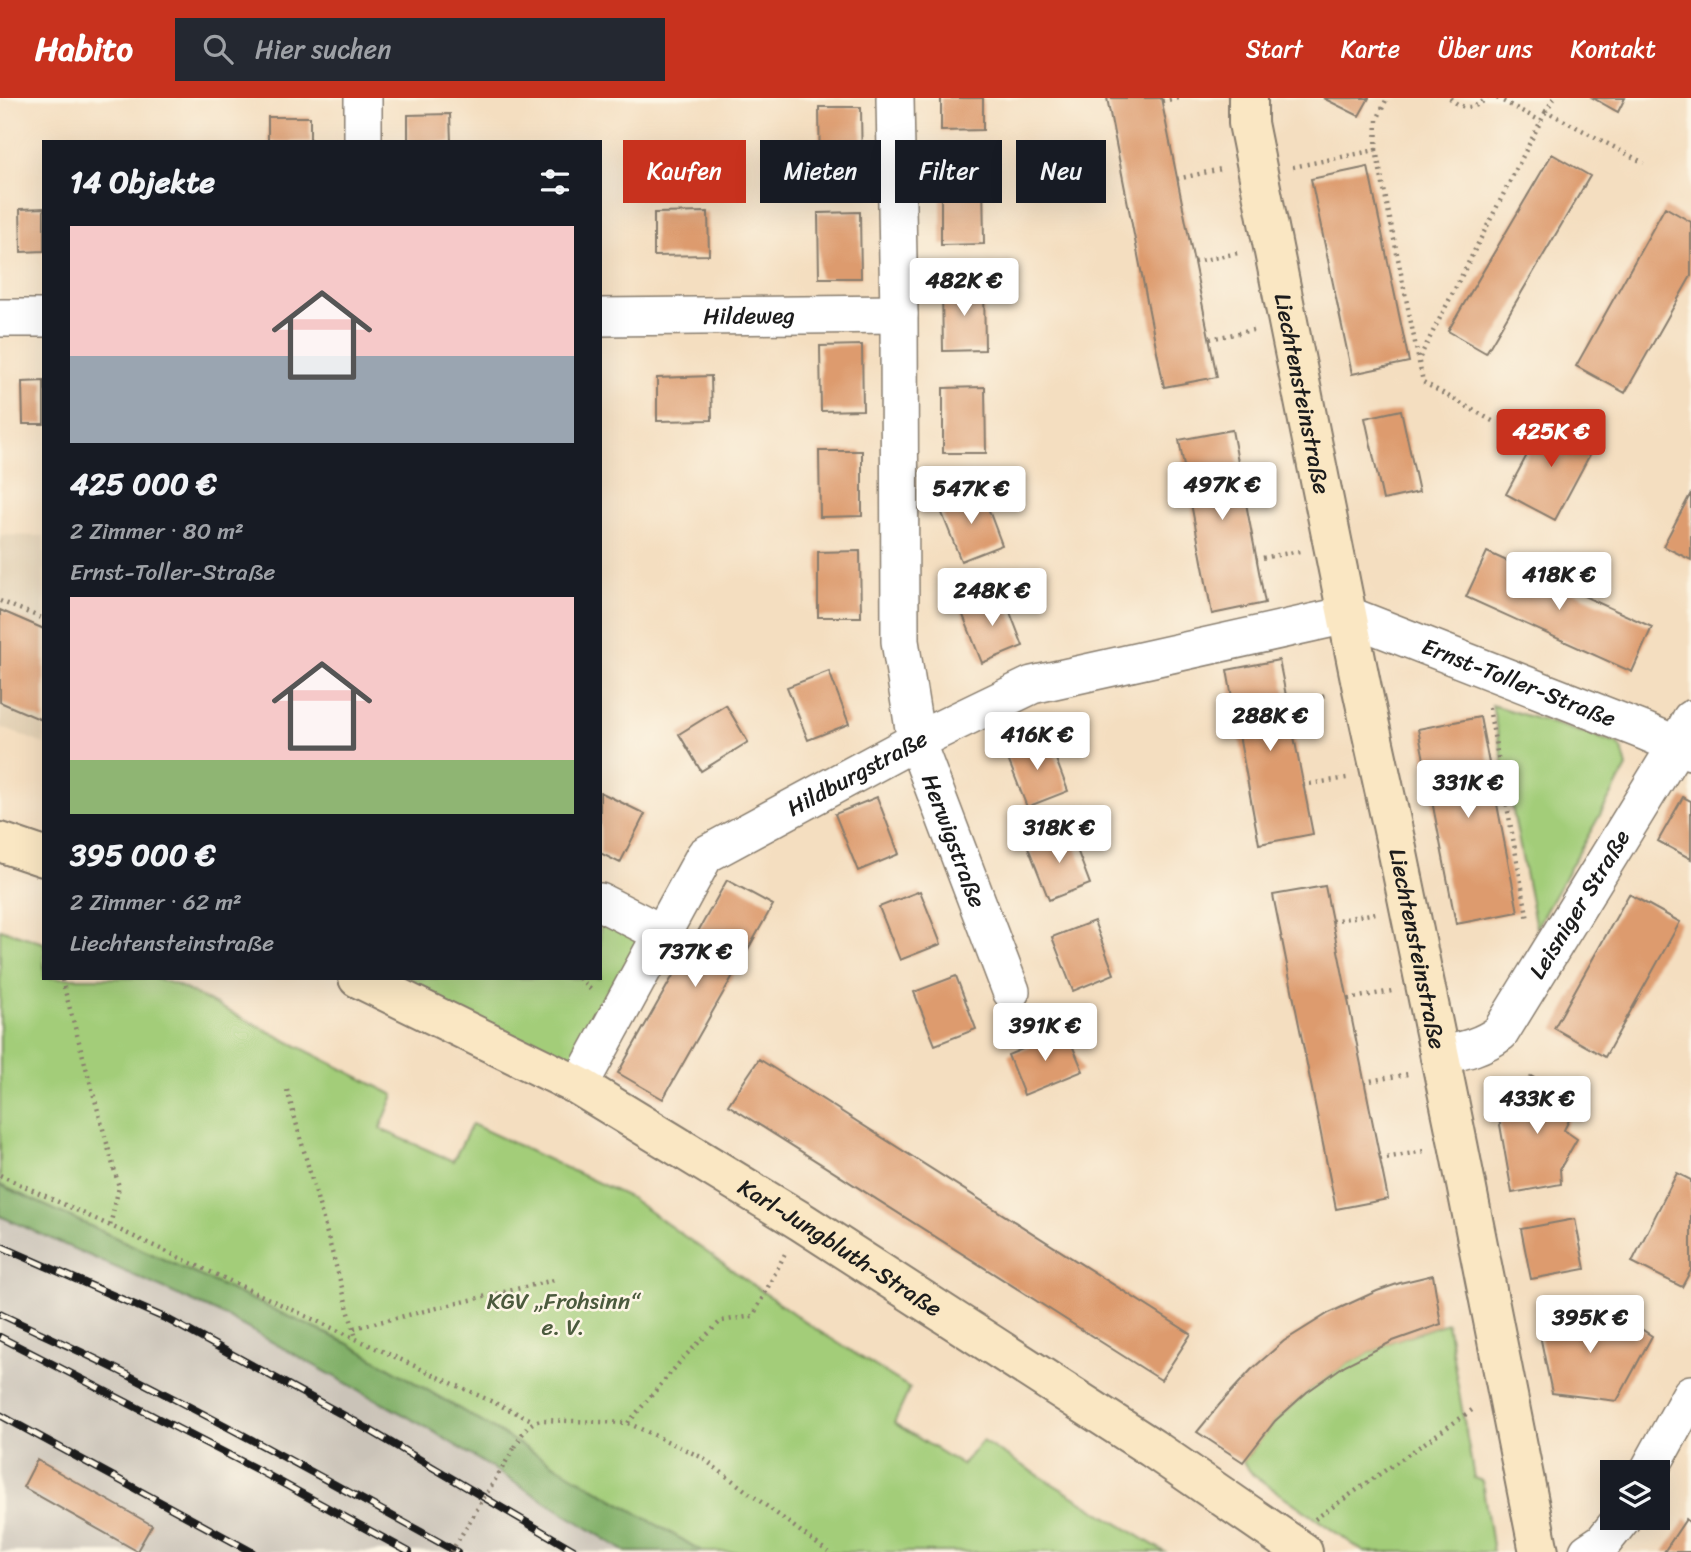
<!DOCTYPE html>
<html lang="de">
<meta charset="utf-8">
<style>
body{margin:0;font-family:Sriracha,sans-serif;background:#242831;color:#f1f3f6;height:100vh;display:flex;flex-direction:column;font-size:26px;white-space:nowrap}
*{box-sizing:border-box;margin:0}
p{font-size:23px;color:#9ea1a6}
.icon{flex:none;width:38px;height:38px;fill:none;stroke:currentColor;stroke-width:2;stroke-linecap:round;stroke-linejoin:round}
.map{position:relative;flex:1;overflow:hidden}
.drawer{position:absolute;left:42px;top:42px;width:560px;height:840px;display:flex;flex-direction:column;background:#171b24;border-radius:0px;box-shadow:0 7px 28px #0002}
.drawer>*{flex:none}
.guide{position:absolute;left:623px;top:42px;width:665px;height:63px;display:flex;gap:14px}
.fabs{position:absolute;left:1600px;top:1362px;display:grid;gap:14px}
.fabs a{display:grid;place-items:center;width:70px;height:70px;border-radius:0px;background:#171b24;box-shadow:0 7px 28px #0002;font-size:35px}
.price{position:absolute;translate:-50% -60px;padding:0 16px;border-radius:7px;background:#fff;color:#222;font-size:23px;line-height:46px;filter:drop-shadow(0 2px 4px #0008)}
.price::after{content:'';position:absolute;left:50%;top:42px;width:21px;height:16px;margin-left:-10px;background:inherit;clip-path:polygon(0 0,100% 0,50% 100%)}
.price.current{background:#c8321e;color:#fff}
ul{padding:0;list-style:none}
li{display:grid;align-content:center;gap:14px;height:371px;padding:0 28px}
li span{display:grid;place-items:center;height:217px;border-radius:0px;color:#555}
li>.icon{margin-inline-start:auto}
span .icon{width:126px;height:126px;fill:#fffc;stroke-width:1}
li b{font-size:30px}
h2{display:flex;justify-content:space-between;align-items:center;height:84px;padding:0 28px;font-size:30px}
.chip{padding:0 24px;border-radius:0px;background:#171b24;box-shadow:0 7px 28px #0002;font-size:24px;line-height:63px}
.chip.current{background:#c8321e;color:#fff}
header{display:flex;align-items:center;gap:42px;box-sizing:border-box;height:98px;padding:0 35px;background:#c8321e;color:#fff}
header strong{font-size:33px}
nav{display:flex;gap:38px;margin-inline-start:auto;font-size:24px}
.search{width:490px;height:63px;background:#242831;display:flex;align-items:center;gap:18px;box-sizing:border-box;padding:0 24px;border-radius:0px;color:#9ea1a6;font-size:26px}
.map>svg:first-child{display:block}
.built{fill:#e2d0b4}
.industrial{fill:#cac3b8}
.green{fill:#a3cd79;stroke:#60744a;stroke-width:2}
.forest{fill:#82b069;stroke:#4f6642;stroke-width:2}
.building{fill:#dd9b6e}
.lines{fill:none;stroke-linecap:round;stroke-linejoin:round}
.street-casing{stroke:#887d6e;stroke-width:40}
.secondary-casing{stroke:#887d6e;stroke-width:42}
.path{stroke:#887d6e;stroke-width:4.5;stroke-dasharray:2 5;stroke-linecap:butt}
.street{stroke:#fff;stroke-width:37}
.secondary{stroke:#fae7c3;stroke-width:38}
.rail-casing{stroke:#1c1c1c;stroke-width:8}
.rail{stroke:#fcf5e5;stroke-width:5;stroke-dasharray:16;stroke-linecap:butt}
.path-bridge{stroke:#887d6e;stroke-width:4.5;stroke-dasharray:2 5;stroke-linecap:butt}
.labels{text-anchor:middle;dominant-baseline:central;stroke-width:5;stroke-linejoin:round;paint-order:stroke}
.street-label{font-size:23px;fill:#1c1c1c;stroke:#fcf5e5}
.park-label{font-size:23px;fill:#4b5a3d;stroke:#fcf5e5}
</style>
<header>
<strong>Habito</strong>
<div class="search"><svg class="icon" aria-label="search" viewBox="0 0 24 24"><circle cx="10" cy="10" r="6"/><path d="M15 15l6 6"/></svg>Hier suchen</div>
<nav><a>Start</a><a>Karte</a><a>Über uns</a><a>Kontakt</a></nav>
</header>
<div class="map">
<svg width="1691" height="1454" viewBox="0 0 1691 1454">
<rect width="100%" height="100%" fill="#fcf5e5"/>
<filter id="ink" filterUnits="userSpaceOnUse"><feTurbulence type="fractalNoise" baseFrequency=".0143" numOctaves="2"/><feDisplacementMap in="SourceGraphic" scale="14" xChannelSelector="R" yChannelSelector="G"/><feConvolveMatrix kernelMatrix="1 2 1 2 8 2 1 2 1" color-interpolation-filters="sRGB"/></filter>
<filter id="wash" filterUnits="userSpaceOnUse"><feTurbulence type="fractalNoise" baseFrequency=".00686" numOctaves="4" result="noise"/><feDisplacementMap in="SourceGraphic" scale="28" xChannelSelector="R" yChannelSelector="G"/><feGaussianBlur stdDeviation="1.57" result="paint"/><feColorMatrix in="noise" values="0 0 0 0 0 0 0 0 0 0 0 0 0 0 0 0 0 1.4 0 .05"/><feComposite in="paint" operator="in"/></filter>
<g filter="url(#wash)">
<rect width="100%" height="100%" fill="#f4dec0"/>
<path class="built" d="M0,437L44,438V646L0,629Z"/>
<path class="industrial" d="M0,1118L225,1218L426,1329L626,1454H0Z"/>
<path class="green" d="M1492,607L1616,645L1622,651L1627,669L1536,830Z
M600,804L663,836L579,988L358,880H600Z
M0,831L44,845V880H155L177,887L394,997L380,1031L453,1063L472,1026L629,1099L814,1230L910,1290L894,1325L962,1367L982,1343L1165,1454H703L347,1245L0,1087Z
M1447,1225L1474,1380L1482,1383L1493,1454H1364L1253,1377L1243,1364L1275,1323L1307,1294L1345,1267L1393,1243Z"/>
<path class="forest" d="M0,1087L347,1245L703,1454H626L426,1329L225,1218L0,1118Z"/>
<g id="blocks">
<path class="building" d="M941,0H983V32L941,33Z
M1107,0H1161L1217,279L1164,289Z
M1323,0H1369L1359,18Z
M1593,0H1625L1618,14Z
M819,9H861L862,74H820Z
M450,16L451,44H408V17Z
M268,19H310V44H268Z
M1552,56L1590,78L1486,255L1448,233Z
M1368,69L1409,264L1352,276L1311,81Z
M941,81H983L984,146L941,147Z
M1665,109L1691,124V178L1625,295L1576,268Z
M44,110V153L21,154L20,111Z
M708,114L709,157L654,158V115Z
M860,114L861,180H819L818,115Z
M984,187L985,252L943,253L942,188Z
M862,247L863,312L821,313L820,248Z
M711,278L712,322L657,323V280Z
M44,283V326H23L22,284Z
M985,289L986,355H943V290Z
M1401,312L1419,394L1383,402L1365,320Z
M1547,320L1595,347L1555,422L1506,396Z
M1232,332L1265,505L1212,516L1179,342Z
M819,353H862V418L820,419Z
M982,394L1002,447L961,463L940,410Z
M1691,395V462L1663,448Z
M860,453L861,519H818V454Z
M1487,454L1652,529L1632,574L1466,499Z
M1003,496L1023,548L982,565L961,512Z
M0,512L44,531V623L0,604Z
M1279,562L1313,736L1259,746L1227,572Z
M829,573L849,626L808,642L787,589Z
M726,607L748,644L701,673L679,636Z
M1480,619L1518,814L1456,826L1418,631Z
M1048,640L1068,693L1027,709L1006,656Z
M600,694L645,716L620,765L600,755Z
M877,699L899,756L858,773L835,716Z
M1683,699L1691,703V761L1658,743Z
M1070,733L1090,786L1049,802L1028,749Z
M727,782L773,807L663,1001L618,975Z
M1325,788L1388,1101L1336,1111L1273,797Z
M920,793L941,846L900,862L879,809Z
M1629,796L1680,824L1605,959L1554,930Z
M1094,823L1114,876L1073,893L1052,839Z
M956,878L976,931L935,947L914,894Z
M1066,933L1083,973L1024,997L1008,957Z
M759,961L1191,1236L1161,1282L728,1007Z
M1531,978L1578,1005L1564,1032L1577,1041L1560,1071L1561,1086L1512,1095L1499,1021Z
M1677,1075L1691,1082V1172L1682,1189L1632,1164Z
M1575,1121L1585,1171L1531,1181L1521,1131Z
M1433,1177L1441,1226L1393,1243L1345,1267L1307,1294L1275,1323L1243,1364L1197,1334L1220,1306L1251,1272L1284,1243L1329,1215L1377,1193L1400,1185Z
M1567,1212L1569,1227L1578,1228L1579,1218L1611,1222L1610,1231L1621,1234L1626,1221L1652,1238L1617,1303L1552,1295L1536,1218Z
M37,1362L152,1427L137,1453L23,1389Z
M1686,1421L1691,1426V1454H1664Z"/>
</g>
</g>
<g filter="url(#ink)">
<use href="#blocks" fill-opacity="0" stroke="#887d6e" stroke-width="2"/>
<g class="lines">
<defs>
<g id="street">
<path id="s1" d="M895,0L899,216L900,543L916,643L1011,893"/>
<path d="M363,44V0"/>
<path id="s2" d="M600,219L899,216"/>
<path d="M0,220H44"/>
<path d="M600,804L663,836"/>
<path id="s3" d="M1439,958C1461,953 1482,949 1500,935L1677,647L1691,621"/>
<path id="s4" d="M579,988L705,757L916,643L1032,587L1347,517L1644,633L1691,653"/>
<path d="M1648,1374L1691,1296"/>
<path d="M1588,1454L1603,1444L1623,1419"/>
</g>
<g id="secondary">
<path id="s5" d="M1248,0V25L1362,591L1395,741L1458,1046L1539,1454"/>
<path d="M0,744L44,759"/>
<path id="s6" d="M358,880L579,988L802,1124L1152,1350L1303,1454"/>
</g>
</defs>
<use href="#street" class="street-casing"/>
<use href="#secondary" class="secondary-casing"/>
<path class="path" d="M1450,0C1462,12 1474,12 1487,0
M1497,0L1541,23
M1554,0L1546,13L1644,65
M1162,3L1178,0
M1376,52L1377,22L1387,0
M1293,69L1376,52L1423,284L1496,325
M1177,81L1221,71
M1194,164L1238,155
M1210,241L1253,232
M1420,259L1546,13
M1241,379L1281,371
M1256,461L1300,453
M0,503L44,521
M1288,604L1328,597
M1489,610L1528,822
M1303,687L1347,680
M1332,823L1376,815
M579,880L593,894
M62,882L119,1089L110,1128
M1348,901L1392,893
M1364,984L1408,976
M287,992L356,1240
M1380,1061L1424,1053
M0,1077L534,1323
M354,1230L558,1181
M628,1325L685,1258L721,1223L753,1218L785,1156
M515,1349C522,1337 527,1324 542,1322L628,1325L701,1359L828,1454
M1315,1421L1475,1310"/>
<use href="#street" class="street"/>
<use href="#secondary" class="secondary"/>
<defs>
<path id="rail" d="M0,1148L167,1221L354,1323L577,1454
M0,1216C40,1235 81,1253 120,1273C234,1331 346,1392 457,1454
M0,1239L260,1373L409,1454
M0,1317L252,1454"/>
</defs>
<use href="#rail" class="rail-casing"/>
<use href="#rail" class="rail"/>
<path class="path-bridge" d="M451,1454L515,1349"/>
</g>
</g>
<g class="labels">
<g class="street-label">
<text stroke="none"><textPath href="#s2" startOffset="149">Hildeweg</textPath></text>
<text stroke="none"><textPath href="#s5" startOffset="301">Liechtensteinstraße</textPath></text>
<text stroke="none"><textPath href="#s4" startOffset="1139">Ernst-Toller-Straße</textPath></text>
<text stroke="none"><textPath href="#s4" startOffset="436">Hildburgstraße</textPath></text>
<text stroke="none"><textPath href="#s1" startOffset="751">Herwigstraße</textPath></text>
<text stroke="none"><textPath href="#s3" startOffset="217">Leisniger Straße</textPath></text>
<text stroke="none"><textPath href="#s5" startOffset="868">Liechtensteinstraße</textPath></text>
<text stroke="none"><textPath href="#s6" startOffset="553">Karl-Jungbluth-Straße</textPath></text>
</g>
<g class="park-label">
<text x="563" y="1203">KGV „Frohsinn“<tspan x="563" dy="26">e. V.</tspan></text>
</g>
</g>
</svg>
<div class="fabs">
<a><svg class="icon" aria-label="layers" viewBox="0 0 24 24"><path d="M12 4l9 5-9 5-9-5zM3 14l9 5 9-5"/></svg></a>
</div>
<b class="price" style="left:964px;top:220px">482K €</b>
<b class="price current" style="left:1551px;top:371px">425K €</b>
<b class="price" style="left:1222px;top:424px">497K €</b>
<b class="price" style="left:971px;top:428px">547K €</b>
<b class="price" style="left:1559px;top:514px">418K €</b>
<b class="price" style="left:992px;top:530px">248K €</b>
<b class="price" style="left:1270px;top:655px">288K €</b>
<b class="price" style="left:1037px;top:674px">416K €</b>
<b class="price" style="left:1468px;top:722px">331K €</b>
<b class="price" style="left:1059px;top:767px">318K €</b>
<b class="price" style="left:695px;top:891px">737K €</b>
<b class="price" style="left:1045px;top:965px">391K €</b>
<b class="price" style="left:1537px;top:1038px">433K €</b>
<b class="price" style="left:1590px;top:1257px">395K €</b>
<div class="guide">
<a class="chip current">Kaufen</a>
<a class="chip">Mieten</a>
<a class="chip">Filter</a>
<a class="chip">Neu</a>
</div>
<section class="drawer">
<h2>14 Objekte<svg class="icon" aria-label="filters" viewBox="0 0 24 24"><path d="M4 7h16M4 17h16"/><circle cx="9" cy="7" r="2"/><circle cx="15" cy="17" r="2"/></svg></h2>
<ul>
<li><span style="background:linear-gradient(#f6c9c9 60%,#9aa5b1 0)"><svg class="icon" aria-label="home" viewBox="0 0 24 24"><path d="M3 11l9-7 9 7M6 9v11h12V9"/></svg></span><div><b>425 000 €</b><p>2 Zimmer · 80 m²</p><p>Ernst-Toller-Straße</p></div></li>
<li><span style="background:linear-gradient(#f6c9c9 75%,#8fb573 0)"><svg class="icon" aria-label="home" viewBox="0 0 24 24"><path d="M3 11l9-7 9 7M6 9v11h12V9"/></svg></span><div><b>395 000 €</b><p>2 Zimmer · 62 m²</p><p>Liechtensteinstraße</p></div></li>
</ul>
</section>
</div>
